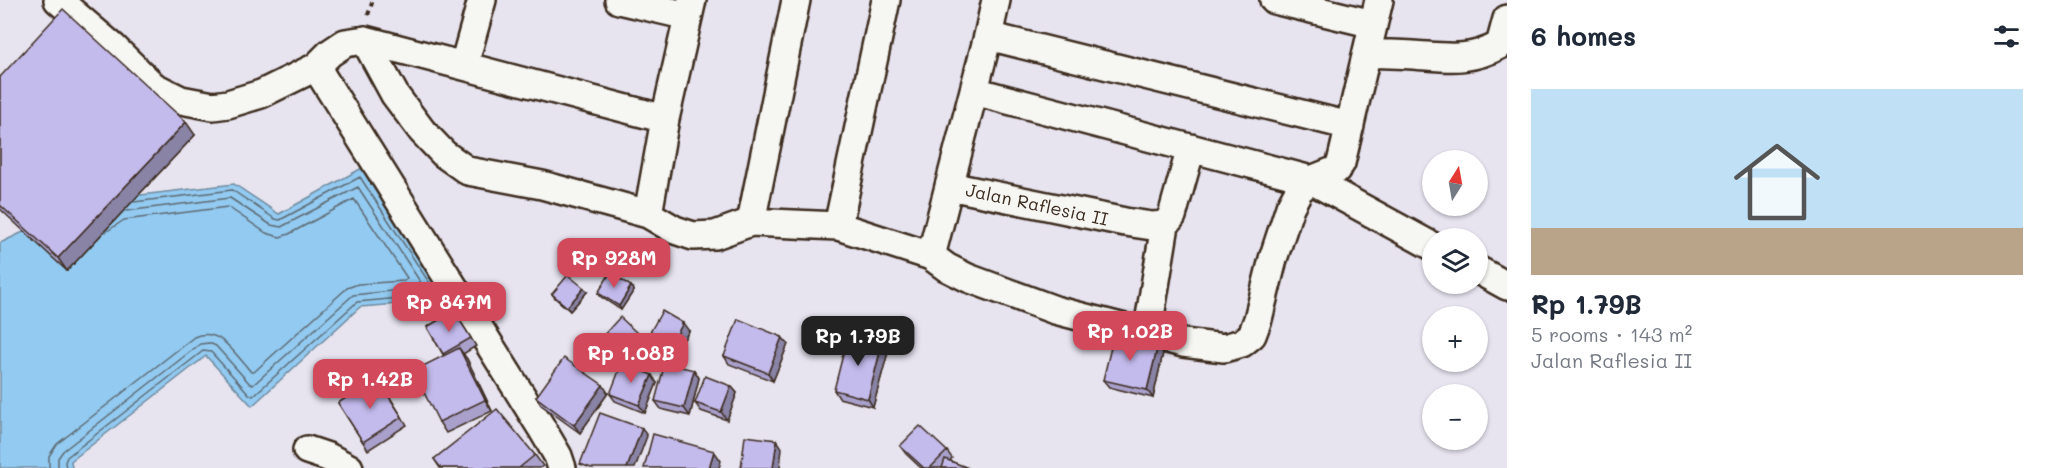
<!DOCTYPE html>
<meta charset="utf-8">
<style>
body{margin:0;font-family:Mali,sans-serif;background:#f2f2f3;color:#1f2937;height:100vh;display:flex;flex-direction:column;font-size:22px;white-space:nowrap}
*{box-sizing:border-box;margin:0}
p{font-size:20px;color:#747a83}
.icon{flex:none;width:33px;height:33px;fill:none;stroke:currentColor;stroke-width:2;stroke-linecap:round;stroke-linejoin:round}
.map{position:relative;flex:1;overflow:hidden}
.side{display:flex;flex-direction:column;background:#fff;width:540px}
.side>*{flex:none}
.needle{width:39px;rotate:11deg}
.buttons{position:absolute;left:1422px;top:150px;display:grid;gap:12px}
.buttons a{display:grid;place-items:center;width:66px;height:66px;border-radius:50%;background:#fff;box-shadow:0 2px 4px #0004;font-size:30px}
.price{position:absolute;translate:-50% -51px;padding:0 14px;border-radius:12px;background:#d1495b;color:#fff;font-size:20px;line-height:39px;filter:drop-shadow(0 2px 3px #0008)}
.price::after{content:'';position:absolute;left:50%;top:36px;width:18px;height:14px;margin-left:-9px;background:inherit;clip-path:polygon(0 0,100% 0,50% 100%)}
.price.on{background:#222;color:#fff}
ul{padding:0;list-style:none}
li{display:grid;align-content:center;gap:12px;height:318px;padding:0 24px}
li span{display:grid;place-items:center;height:186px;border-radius:0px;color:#555}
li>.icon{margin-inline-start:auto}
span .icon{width:108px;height:108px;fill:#fffc;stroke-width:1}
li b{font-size:26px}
h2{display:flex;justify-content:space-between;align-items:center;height:72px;padding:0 24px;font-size:26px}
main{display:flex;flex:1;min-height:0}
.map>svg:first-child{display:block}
.water{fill:#92caf1;stroke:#6f8a9d;stroke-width:1.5}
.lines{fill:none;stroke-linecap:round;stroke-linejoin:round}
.shore{stroke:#5e6a72;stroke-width:1.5}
.minor-casing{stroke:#3b2a1e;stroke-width:32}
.path{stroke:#3b2a1e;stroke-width:4;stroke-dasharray:4.5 4.5;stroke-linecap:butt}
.minor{stroke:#f6f6f2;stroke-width:27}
.wall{fill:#a9a1cc;stroke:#3b2a1e;stroke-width:1.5}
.shaded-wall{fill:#8983a6;stroke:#3b2a1e;stroke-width:1.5}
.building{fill:#c4bbed;stroke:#3b2a1e;stroke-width:1.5}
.labels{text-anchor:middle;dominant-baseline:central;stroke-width:6;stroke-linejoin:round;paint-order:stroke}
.street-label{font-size:18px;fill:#3b2a1e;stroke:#f6f6f2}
</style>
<main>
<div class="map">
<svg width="1507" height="468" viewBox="0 0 1507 468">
<rect width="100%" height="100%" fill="#e7e4f0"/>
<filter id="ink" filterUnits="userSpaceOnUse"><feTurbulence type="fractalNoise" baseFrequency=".0167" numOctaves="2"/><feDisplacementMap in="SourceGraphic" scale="12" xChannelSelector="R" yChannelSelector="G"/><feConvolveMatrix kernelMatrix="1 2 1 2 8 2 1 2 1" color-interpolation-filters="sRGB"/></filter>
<g filter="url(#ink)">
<path class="water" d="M362,168L449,300L360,307L252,406L206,356L71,461L72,468H0V243L42,223L115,198L234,184L279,214Z"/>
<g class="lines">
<path class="shore" d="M49,468V456L57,444L194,337C220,326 236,355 251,372H254L347,288L358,284L404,281L407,278L354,199L289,234L280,237L266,233L228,207L124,220L106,232
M58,468V458L63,451L200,344L209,343L216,346L250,384L253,385L353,295L420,288L423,286L358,187L281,227L271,225L230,198L126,211
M66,468L65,462L67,457L203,351L211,352L250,395L253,396L357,302L433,295L436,293L360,177L280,220L275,219L232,190L134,202"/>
<defs>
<path id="minor" d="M58,0L113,47L153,86L181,100L213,106L228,104L261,94L316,67L330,53L345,43L365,40L395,95L422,131L444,154L468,171L542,185L648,214L675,230L693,236L715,235L751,222L838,226L931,256L946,267L968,278L1055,310L1183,343L1224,348L1242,343L1252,335L1258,319L1273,259L1290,207L1299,190L1311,180L1336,170L1341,163L1379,0
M619,0L688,16
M996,0L988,36L1350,126
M1274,0L1373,24
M365,40L665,119
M1367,53C1382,54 1398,54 1413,55C1446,57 1469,62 1500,45L1507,19
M464,65L482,0
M316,67L541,427L558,456L562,468
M974,91L1311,180L1432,246
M949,186L1125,222L1152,226L1165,225
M648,214L665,119L692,0
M751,222L796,0
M838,226L886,0
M931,256L988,36
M1478,270L1507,286
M1147,335L1165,225L1172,216L1191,148
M307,450L328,457L349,468"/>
</defs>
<use href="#minor" class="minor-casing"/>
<path class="path" d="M368,15L373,0"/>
<use href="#minor" class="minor"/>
</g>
<path class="wall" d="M0,77L195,135L67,271L0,209Z
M631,286L634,290L621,310L601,297L598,293Z
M587,292L570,311L555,298L552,294Z
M454,311L476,346L463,354L467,359L492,411L446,433L439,422L444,356L427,327Z
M689,331L674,356L653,344L648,336Z
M637,333L640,337L622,357L605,341L602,337Z
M788,344L773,381L729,364L724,356Z
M1158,345L1163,353L1153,398L1109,387L1103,380Z
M888,352L873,407L839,398L834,390Z
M694,370L699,378L690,416L661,409L655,401Z
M657,383L645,413L615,401L610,394Z
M383,386L407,425L368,450L338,403Z
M731,386L737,393L727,420L701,411L695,403Z
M608,393L580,433L541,405L536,397Z
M900,446L947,451L952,458L950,461L968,468H921L906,454Z
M535,455L543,466L540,468H440L434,459Z"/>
<path class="shaded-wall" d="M186,122L195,135L67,271L58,258Z
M631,286L634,290L621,310L619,306Z
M584,288L587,292L570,311L567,307Z
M683,323L689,331L674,356L669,348Z
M637,333L640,337L622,357L619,353Z
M782,337L788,344L773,381L768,373Z
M882,344L888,352L873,407L868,399Z
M1158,345L1163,353L1153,398L1147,390Z
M459,348L467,359L492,411L485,400Z
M694,370L699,378L690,416L684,408Z
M652,375L657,383L645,413L639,405Z
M603,385L608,393L580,433L574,425Z
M731,386L737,393L727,420L721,412Z
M642,428L647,436L635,468H627Z
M777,440L782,448L780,468H773Z
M714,451L721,461L719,468H709Z"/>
<path class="building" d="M63,9L186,122L58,258L0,205V77Z
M610,273L631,286L619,306L598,293Z
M568,275L584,288L567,307L552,294Z
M454,311L471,338L443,354L427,327Z
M662,311L683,323L669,348L648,336Z
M620,317L637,333L619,353L602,337Z
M738,319L782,337L768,373L724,356Z
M848,335L882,344L868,399L834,390Z
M1114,335L1158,345L1147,390L1103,380Z
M459,348L485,400L439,422L413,371Z
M564,358L603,385L574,425L536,397Z
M622,363L652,375L639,405L610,394Z
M665,363L694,370L684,408L655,401Z
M705,376L731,386L721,412L695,403Z
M377,378L402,417L363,442L338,403Z
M497,409L535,455L519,468H441L434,459Z
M600,413L642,428L627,468H591L580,464Z
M920,426L947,451L930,468H924L900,446Z
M653,434L714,451L709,468H644Z
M745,436L777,440L773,468H741Z
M945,459L968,468H942Z"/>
</g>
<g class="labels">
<g class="street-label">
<text transform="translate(1037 204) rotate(12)">Jalan Raflesia II</text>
</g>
</g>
</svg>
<div class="buttons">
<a><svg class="needle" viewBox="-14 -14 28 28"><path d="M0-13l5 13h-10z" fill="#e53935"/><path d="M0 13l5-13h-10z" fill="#747a83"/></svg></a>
<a><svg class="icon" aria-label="layers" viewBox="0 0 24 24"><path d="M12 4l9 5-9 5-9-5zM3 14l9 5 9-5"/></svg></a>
<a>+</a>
<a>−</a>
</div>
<b class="price" style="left:614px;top:289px">Rp 928M</b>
<b class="price" style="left:449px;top:333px">Rp 847M</b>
<b class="price" style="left:1130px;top:362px">Rp 1.02B</b>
<b class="price on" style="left:858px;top:367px">Rp 1.79B</b>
<b class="price" style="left:631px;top:384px">Rp 1.08B</b>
<b class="price" style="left:370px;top:410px">Rp 1.42B</b>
</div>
<section class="side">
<h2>6 homes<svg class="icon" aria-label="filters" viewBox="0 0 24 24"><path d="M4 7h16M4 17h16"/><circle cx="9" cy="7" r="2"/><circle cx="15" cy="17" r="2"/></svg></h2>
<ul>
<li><span style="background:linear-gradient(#bfe0f5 75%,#b9a48a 0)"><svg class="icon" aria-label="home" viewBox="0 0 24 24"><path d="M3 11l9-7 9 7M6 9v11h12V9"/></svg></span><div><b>Rp 1.79B</b><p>5 rooms · 143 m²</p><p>Jalan Raflesia II</p></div></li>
</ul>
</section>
</main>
